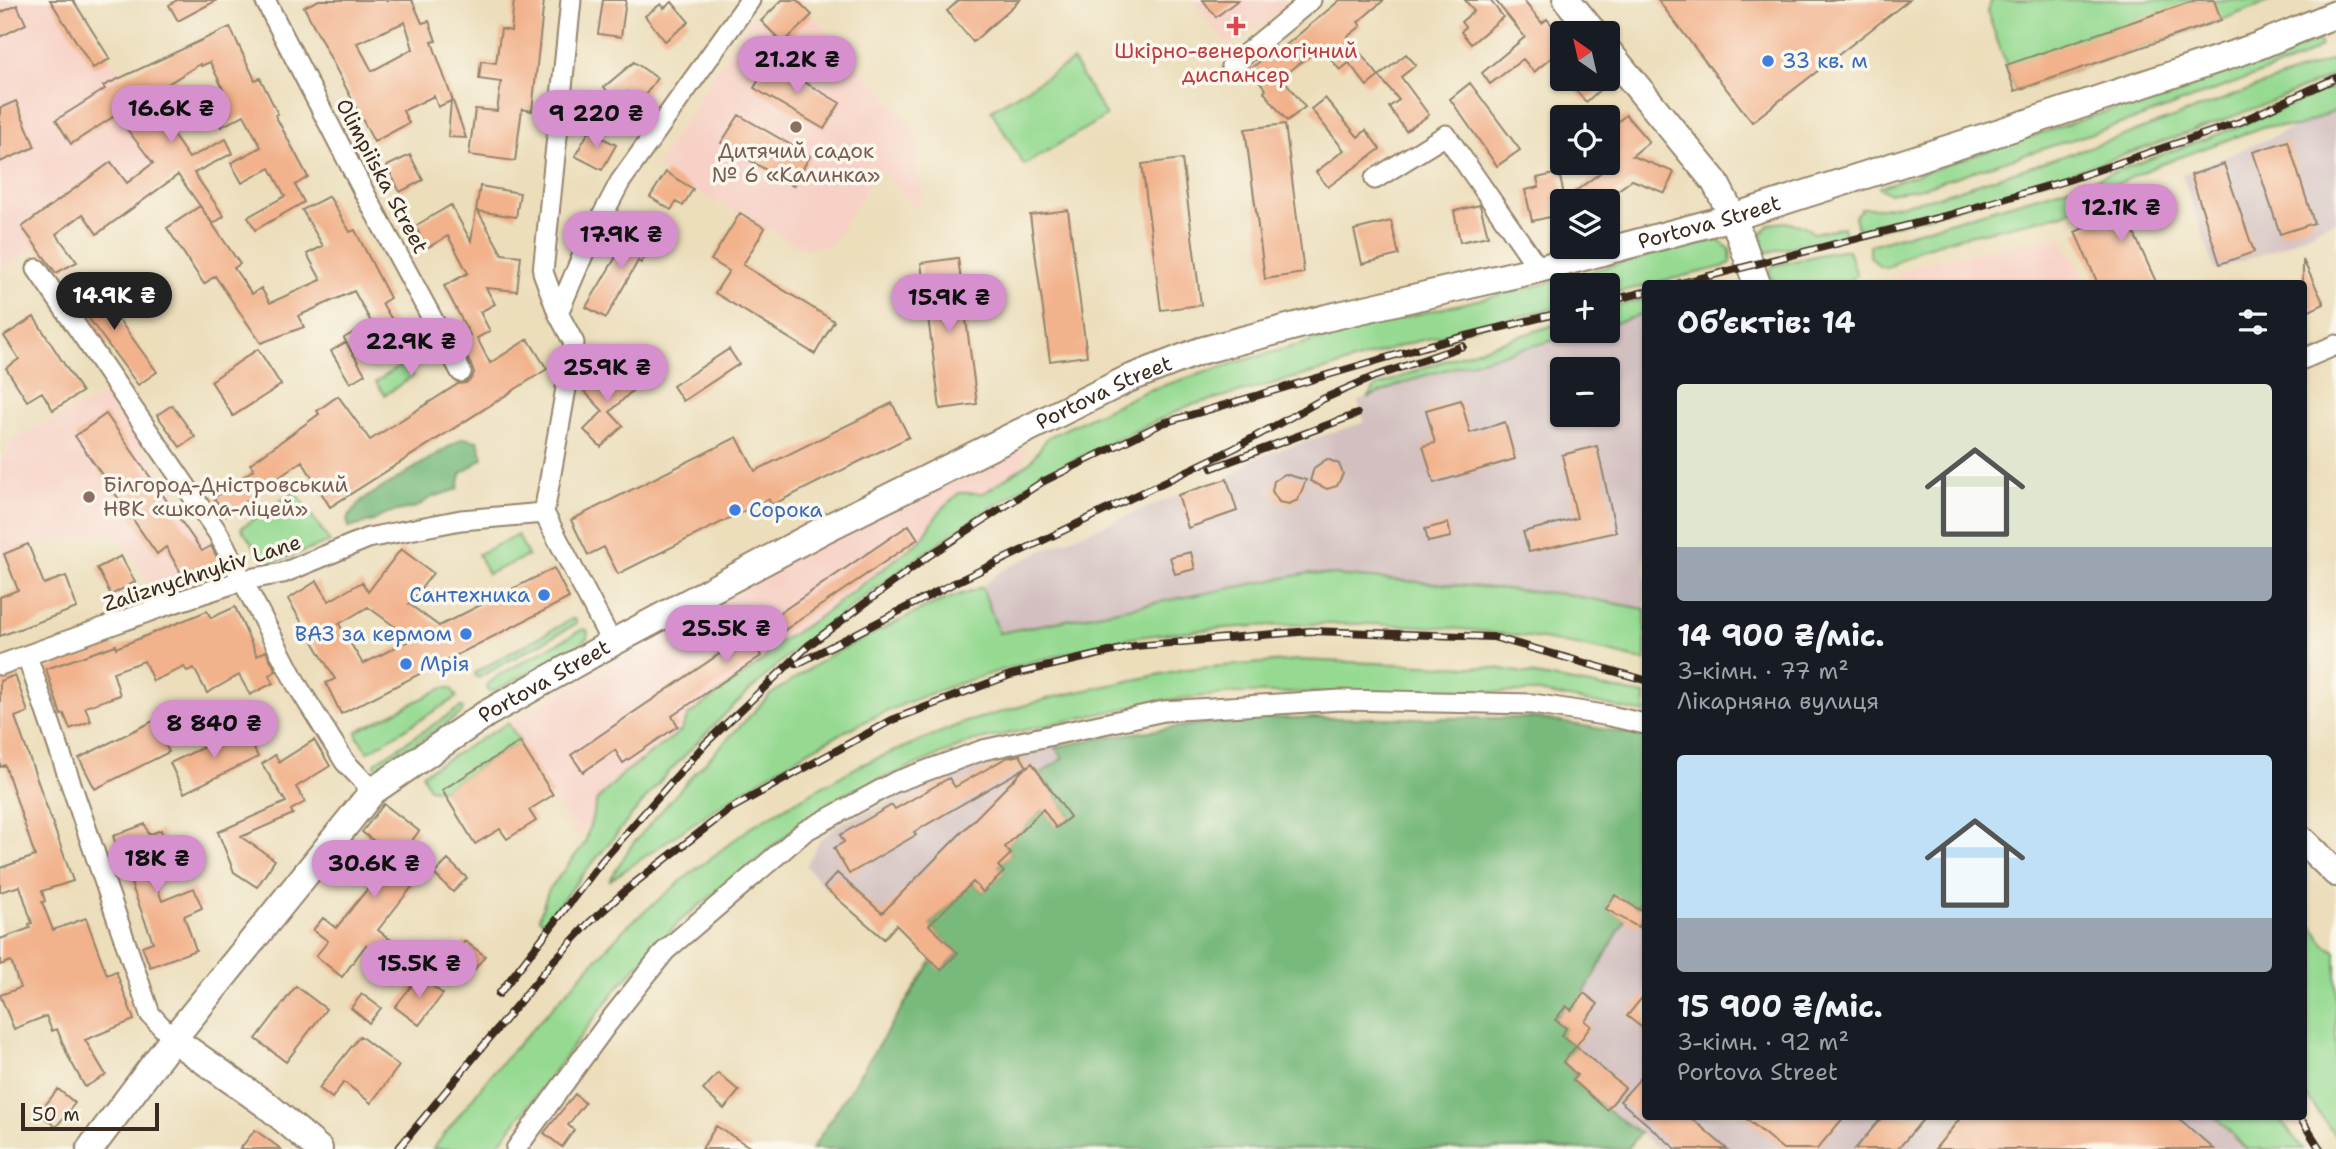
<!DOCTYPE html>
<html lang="uk">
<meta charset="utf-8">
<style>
body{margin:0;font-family:"Shantell Sans",sans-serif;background:#242831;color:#f1f3f6;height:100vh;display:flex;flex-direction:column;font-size:26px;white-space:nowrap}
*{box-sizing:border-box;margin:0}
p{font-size:23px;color:#9ea1a6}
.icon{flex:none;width:38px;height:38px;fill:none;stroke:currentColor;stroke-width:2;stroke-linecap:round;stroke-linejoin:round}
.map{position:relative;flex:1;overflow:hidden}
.drawer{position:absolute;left:1642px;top:280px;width:665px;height:840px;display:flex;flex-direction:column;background:#171b24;border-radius:7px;box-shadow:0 2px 5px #0004}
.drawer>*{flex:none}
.needle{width:46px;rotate:326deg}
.fabs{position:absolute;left:1550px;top:21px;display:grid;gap:14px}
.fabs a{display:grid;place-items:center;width:70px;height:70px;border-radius:7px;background:#171b24;box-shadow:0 2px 5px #0004;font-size:35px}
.scale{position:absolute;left:21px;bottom:18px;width:138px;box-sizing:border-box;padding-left:7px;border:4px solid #3b2a1e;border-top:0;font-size:19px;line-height:24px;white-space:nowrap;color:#3b2a1e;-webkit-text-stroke:5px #fbf7ec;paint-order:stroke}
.price{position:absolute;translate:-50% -60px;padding:0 16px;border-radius:24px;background:#d690ce;color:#111;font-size:23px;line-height:46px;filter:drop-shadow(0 2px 4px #0008)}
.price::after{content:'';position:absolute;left:50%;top:42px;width:21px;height:16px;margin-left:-10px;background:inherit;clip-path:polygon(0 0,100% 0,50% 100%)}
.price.current{background:#222;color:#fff}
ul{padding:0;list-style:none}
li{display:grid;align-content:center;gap:14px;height:371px;padding:0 35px}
li span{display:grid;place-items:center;height:217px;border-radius:7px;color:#555}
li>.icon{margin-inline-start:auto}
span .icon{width:126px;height:126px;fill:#fffc;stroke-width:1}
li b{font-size:30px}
h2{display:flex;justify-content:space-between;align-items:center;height:84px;padding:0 35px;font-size:30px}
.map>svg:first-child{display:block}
.built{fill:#f7d1c6}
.industrial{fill:#d2bfbf;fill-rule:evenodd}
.green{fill:#96da92;stroke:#688258;stroke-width:2}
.forest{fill:#78ba7c;stroke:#5a724d;stroke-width:2}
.building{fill:#f2b28c;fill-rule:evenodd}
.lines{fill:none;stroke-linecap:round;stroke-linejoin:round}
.street-casing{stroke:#94846c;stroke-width:23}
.secondary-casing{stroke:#94846c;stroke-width:30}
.street{stroke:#fff;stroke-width:19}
.secondary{stroke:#fff;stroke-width:26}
.rail-casing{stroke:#3b2a1e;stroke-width:8}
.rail{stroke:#fbf7ec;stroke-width:5;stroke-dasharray:16;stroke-linecap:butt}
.health-dot{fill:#e0444e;stroke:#fbf7ec;stroke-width:2.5}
.shop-dot{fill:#3f7fe0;stroke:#fbf7ec;stroke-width:2.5}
.education-dot{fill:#8d6e63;stroke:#fbf7ec;stroke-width:2.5}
.labels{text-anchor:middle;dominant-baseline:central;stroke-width:7;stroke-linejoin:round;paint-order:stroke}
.health-label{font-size:21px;fill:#be3a42;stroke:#fbf7ec}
.shop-label{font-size:21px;fill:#366cbe;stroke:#fbf7ec;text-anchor:start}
.education-label{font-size:21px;fill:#785e54;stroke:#fbf7ec}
.street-label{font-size:21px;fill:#3b2a1e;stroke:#fbf7ec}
</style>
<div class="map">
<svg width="2336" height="1149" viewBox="0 0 2336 1149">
<rect width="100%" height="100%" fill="#fbf7ec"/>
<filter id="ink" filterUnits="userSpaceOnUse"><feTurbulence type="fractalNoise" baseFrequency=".0143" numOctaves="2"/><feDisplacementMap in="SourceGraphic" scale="14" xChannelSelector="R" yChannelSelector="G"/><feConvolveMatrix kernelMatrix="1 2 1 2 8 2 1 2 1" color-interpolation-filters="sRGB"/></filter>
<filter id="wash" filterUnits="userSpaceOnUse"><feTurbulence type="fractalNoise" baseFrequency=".00686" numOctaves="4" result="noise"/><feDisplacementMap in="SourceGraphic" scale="28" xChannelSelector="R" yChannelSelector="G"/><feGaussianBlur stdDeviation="1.57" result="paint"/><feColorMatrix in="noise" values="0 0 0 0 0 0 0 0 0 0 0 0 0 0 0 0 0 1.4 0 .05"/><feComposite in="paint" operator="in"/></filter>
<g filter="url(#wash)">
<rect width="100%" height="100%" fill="#ecdebb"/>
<path class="built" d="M0,0H73L145,114L165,155L15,261L0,267Z
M1193,0H1285L1289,5L1228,47Z
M753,14L783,42L812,15L901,113L919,140L917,170L924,200L913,207L878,168L835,241L825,247L801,248L693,189L656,166Z
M2062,236L2086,283H1884L1918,264Z
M107,394L211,546L177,565L186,582L156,594L116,534L29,544L0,556V461L6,456L10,441Z
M1026,447L1023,468L786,652L576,836L508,723L828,538Z"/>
<path class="industrial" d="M2336,110V220L2277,249L2215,270L2182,175Z
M1645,314V609L1565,594L1309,573L999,633L982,587L999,572L1045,549L1178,495L1227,479L1254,458L1364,422L1358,401L1418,377L1587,331H1608V325ZM1563,369H1608V415H1563Z
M1055,747L1063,758L1070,817L1056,828L1043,810L1005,847L1011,854L1004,872L983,892L973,882L929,924L958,953L941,970L897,925L884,939L824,887L806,866L820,840L839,824L971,766L1018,751Z
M1615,895L1636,908L1645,896V1116L2216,1117L2246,1149H1659L1573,1080L1563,1062L1561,1036L1555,1020L1625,920L1606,909Z"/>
<path class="green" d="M1992,0H2273L2221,20L2015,91L1987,11Z
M2318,41L2321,46L2300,59L2139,118L1918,189L1888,193L1879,187Z
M2336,58V74C2250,113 2161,143 2072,172C2003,194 1933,217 1862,233L1858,230L1855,216L1862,208H1882L1929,199L2017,171L2126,135Z
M1073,61L1106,116L1024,165L991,110Z
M2336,86V110L2297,127L2265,126L2156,166L2113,186L2064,214L1960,237L1919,249L1887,268L1879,266L1870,256V245L2086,182L2232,129Z
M1785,222L1805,226L1813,233L1843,227L1845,236L1763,253L1759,237L1769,224Z
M1718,240L1730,249L1731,263L1722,267L1654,283L1645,284V286L1608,294V285H1563V306L1410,343L1328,369L1188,406L1051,471L976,517L900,570L785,658L728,711L661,780L544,922L539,918L548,891L585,843L597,800L624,773L681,731L688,716L766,658L768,650L819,617L921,540L940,511L959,493H984L1031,461L1048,437L1146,391L1238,362L1363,327L1524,289L1678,248Z
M1840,250H1848L1857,275L1845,283H1777L1773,282L1769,272L1773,266Z
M1645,299V314L1608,325V308Z
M1563,322V331H1587L1419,377L1367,398L1376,387L1431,365Z
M404,363L413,376L385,395L376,382Z
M295,491L330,542L267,565L241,528Z
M518,535L528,556L488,574L478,554Z
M1309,573L1565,594L1645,609V661C1485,618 1310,616 1146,636C1124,638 1102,645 1081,650C1014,665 955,682 892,709C791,753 700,819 609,881L631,846L690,778L770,695L830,655L933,604L982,587L999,633Z
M572,619H576V624L478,678L475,675L476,672Z
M583,629L588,631L587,638L576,647L493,692L488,691L487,685L499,675Z
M1299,660L1496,668L1645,695V713L1539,692L1235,693L1158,701L971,742L847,793L793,830L680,921L618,987L495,1149H433L493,1072L626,927L691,873L754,825L861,765L963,723L1054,697L1185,669Z
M443,688H451L457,697L368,752L357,736V731Z
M461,707L463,708L462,713L378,768L375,766L376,762Z
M508,723L520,742L442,790L429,788L422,774Z
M2311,924L2326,946L2336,951V1137L2303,1091V930Z
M2216,1117H2278L2303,1149H2246Z"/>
<path class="forest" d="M463,438L478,441L483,458L461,474L458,489L430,498L417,507L387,513L373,521L349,528L347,519L361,501Z
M1247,718H1536L1645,736V896L1636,908L1614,896L1607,909L1625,920L1584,993L1571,1010L1565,1006L1555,1020L1566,1028L1561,1036L1576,1046L1563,1062L1577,1075L1573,1080L1607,1110L1640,1133L1627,1149H812L932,961L942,969L958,954L929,925L973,882L983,892L1003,872L998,866L1011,854L1005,847L1043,809L1056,827L1070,817L1040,774L1063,758L1055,747L1112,736Z"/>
<g id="blocks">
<path class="building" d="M50,0H73L110,59L93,68Z
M177,0H217L178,21L169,5Z
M319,0H412L422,23L429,21L436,41L432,42L466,138L448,137L451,101L438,107L434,96L403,111L409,123L374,142L304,7ZM405,22L413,49L372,71L357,43Z
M514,0H544L532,111L522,109L515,161L469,155L475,109L497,111L501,82L479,79L481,61L496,63L501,29L511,31Z
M603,0H626L621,37L598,34Z
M782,0H797L812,15L783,43L761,21Z
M959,0H1020L973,42L947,11Z
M1203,0H1238L1216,17Z
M1340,0H1384L1358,22L1361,26L1347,37L1379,76L1367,86L1349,63L1340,70L1321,47L1282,77L1305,107L1287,121L1264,92L1266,90L1250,69L1272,52L1274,55Z
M1465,0H1490L1503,17L1471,44L1461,32L1465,27L1461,22L1474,11Z
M1495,0H1523L1542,23L1547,19L1563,39V48L1534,72L1523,59L1490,84L1482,73L1525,37Z
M1658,0H1909L1752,122Z
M2196,0H2214L2221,20L2015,91L2006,65Z
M672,2L689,22L665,41L645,16L661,4L664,8Z
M17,5L26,24L0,37V13Z
M230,27L255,80L260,78L278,114L275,115L308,177L295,185L304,202L255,230L248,217L285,196L270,168L242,183L231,163L261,147L244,115L221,127L209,104L226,95L210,62L201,66L200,64L147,97L189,158L226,139L233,153L194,173L224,216L213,224L178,175L97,234L83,214L56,234L77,262L56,273L22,227L111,162L127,183L153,163L116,115L71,144L56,120L105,89L103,86Z
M1406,54L1416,65L1401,77L1429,115L1406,131L1389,107L1399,100L1379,76Z
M634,62L657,78L641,101L628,92L616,102L604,87Z
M770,62L840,103L824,129L754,88Z
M1566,79H1610L1611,80L1586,102Z
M1470,83L1520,150L1497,166L1450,99Z
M1325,98L1358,137L1366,130L1380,149L1328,187L1316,172L1344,150L1311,109Z
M16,101L35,147L0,162V108Z
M739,115L810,156L793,186L721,143Z
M1626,115L1649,142L1632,156L1674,172L1665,193L1632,180L1603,201H1563V214L1532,221L1525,190L1539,187L1537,178L1559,173L1565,199L1608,167V130Z
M1285,124L1304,273L1265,279L1245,129Z
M589,131L616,145L602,170L575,156Z
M2288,141L2314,223L2280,234L2253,152Z
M410,155L423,180L400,192L387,166Z
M1182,159L1201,305L1161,310L1142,164Z
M2224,164L2254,252L2220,264L2191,175Z
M666,172L693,189L683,206L676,202L671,210L650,197Z
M480,186L520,193L516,217L478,211L502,254L521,256L517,291L486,288L495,304L480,312L490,331L477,338L490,363L528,339L547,369L330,507L302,461L226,516L214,498L254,469L250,464L319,414L317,411L338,396L370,440L458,384L466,383L471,379L474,373L472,367L458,341L470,335L444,286L468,273L448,236L427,248L415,226L451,205L471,241Z
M2162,192L2170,211L2132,229L2157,284H2098L2075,232Z
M329,196L350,232L355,230L390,298L382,303L407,345L388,357L376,336L351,351L344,338L371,322L354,291L298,316L304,327L261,343L215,276L204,284L167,228L200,206L240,264L234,268L252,294L261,288L270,303L321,280L307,254L323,246L302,210Z
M1480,205L1488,236L1460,242L1454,211Z
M1068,210L1087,356L1050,361L1030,215Z
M740,213L765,228L743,265L834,321L815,354L715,293L729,271L711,260Z
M1391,221L1399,255L1362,264L1354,230Z
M635,225L656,238L641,263L638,261L606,318L586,307Z
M958,258L977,404L940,409L921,263Z
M2303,260L2324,304L2303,314Z
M90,280L157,372L138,385L70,293Z
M34,317L82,392L53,410L42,392L27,401L6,368L19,359L4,336Z
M346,342L365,374L350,383L331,351Z
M258,349L281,385L233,416L211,381Z
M729,349L739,364L683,401L673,386Z
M611,365L634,389L610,412L623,426L601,447L584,430L603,411L584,391Z
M1461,400L1470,433L1505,422L1515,459L1434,483L1423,446L1435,443L1426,410Z
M892,403L909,437L772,505L768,499L618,574L604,547L588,555L571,520L737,437L755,471Z
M172,405L195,437L180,447L157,415Z
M106,414L202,551L211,546L220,563L186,582L166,547L157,554L75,436Z
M1597,446L1616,532L1529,552L1523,532L1577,518L1562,455Z
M1327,459L1339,464L1343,474L1337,486L1327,489L1310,481L1314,468Z
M1285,474L1306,480L1298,500L1289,504L1279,502L1272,491L1274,481Z
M1227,479L1237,511L1188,528L1178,495Z
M1448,523L1451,537L1428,542L1425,529Z
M909,525L918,539L757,649L761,656L672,716L678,726L623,763L615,750L583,772L571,755Z
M28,544L44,584L66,576L77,608L0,636V597L18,590L4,554Z
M401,549L433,573L409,604L439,626L554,568L569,598L341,714L326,683L335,679L288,599L317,581L329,601L362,582L368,592ZM368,607L412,639L363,664L339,624Z
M1191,552L1195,569L1175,574L1170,557Z
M121,556L135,582L111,595L97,568Z
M235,607L257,656L266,651L276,671L269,675L273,683L250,695L239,675L207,693L194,668L187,671L184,667L153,681L144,661L113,672L120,695L85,707L91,721L70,729L64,714L61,715L46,669L116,645V648L207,611L211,618Z
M15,675L28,712L15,717L73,881L42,891L45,901L42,902L53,930L86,918L107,975L116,971L134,1020L85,1040L106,1075L85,1087L68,1056L57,1029L52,1031L46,1016L14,1029L0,995L20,988L11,961L0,965V939L30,928L29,924L32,923L20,886L0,892V868L35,856L5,765L0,767V681Z
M153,721L169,752L95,789L79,758Z
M244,728L258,757L184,793L170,763Z
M314,740L330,766L296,787L305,802L291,810L293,814L241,837L275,860L257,887L234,872L218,832L286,802L262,764L275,755L279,762Z
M520,742L553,795L529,810L536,821L507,839L500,829L475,844L442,790Z
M1020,755L1027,767L1032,763L1070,817L1056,828L1043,809L1005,847L1011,854L998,866L1004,872L983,892L973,882L929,925L958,953L941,970L896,925L884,939L824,887L837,873L882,913L1026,767L914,832L916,835L849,874L834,848L844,842L840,835L892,805L895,809L949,778L955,787L1006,758Z
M384,804L419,831L400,857L422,874L378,930L405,951L393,966L366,945L342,977L316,956L328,941L313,930L323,918L336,928L394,856L362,832Z
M145,824L149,835L161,830L174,865L152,873L162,901L194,888L202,908L184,916L196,950L150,967L142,946L153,942L113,836Z
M448,860L467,878L453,892L434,874Z
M1615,895L1645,913L1638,927L1606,909Z
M465,941L485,956L474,970L455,955Z
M419,976L443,994L419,1025L395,1007Z
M296,986L326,1009L286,1062L256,1039Z
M1584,993L1598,1004L1585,1021L1591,1026L1576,1046L1561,1036L1566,1028L1555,1020L1566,1006L1571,1010Z
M362,994L381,1008L369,1023L351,1008Z
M1645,994V1030L1627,1016Z
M360,1036L399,1066L371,1103L344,1082L332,1098L319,1088Z
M1576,1046L1625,1088L1607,1110L1573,1080L1577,1075L1563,1062Z
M718,1073L739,1091L724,1109L703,1090Z
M1645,1073V1116H1689L1727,1149H1676L1620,1101Z
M58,1089L75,1103L56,1127L39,1113Z
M575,1094L585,1103L568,1125L574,1130L562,1147L544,1133Z
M1743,1116H1845L1817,1149H1783Z
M1883,1116H1926L1898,1149H1855Z
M1962,1116H2176L2214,1149H1935Z
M716,1126L753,1149H702Z
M255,1130L281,1149H240Z"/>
</g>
</g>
<g filter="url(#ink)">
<use href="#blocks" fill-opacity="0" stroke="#94846c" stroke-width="2"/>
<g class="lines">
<defs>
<path id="street" d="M265,0L365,194L461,372
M571,0L543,272L558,313L574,343L544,513L612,643
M1231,66L1311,0
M1375,179L1446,135L1539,269
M37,269L218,533L297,685L345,762L373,791
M558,313L588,243L620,182L750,0
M2303,359L2336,345
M27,656L150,1014L173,1039
M0,665L164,606L244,580L283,573L368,538L461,520L544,513
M516,1149L608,1023L665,951L805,831L895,782L983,750L1164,711L1341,700L1533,704L1610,716L1645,724"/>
<g id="secondary">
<path d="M1567,0L1594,33"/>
<path d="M1608,51L1715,182L1733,217L1757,284"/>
<path d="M2303,841L2336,873"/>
<path d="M173,1039L268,1106L319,1149"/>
<path id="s1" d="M90,1149L173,1039L373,791L486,714L612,643L827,528L1128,379L1200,351L1326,318L1539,269L1733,217L1988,136L2258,46L2336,14"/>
</g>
</defs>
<use href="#street" class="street-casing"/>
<use href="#secondary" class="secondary-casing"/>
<use href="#street" class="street"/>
<use href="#secondary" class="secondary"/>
<defs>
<path id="rail" d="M1678,284L1949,215L2068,180L2240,122L2336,78
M1608,301L1645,292
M1212,468L1357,414
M797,664L950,585L1235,448L1323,399L1373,377L1463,346
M499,994L602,861L706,743L809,645L927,557L1042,482L1163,423L1430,345L1563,312
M2299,1116L2320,1149
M398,1149L550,965L589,923L632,885L730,809L892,720L1010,675L1135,646L1310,631L1493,637L1645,680"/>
</defs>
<use href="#rail" class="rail-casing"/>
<use href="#rail" class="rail"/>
</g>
</g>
<path class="health-dot" d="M1232.5 15.5h7v7h7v7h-7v7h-7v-7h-7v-7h7z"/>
<g class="shop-dot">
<circle cx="1768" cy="61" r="7"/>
<circle cx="735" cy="510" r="7"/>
<circle cx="544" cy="595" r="7"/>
<circle cx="466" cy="634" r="7"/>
<circle cx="406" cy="664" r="7"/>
</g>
<g class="education-dot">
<circle cx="796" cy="127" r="7"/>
<circle cx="89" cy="497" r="7"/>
</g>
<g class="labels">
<g class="health-label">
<text x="1236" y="51">Шкірно-венерологічний<tspan x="1236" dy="24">диспансер</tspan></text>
</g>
<g class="shop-label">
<text x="1782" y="61">33 кв. м</text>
<text x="749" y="510">Сорока</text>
<text x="530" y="595" text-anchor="end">Сантехника</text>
<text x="452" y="634" text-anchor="end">ВАЗ за кермом</text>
<text x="420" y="664">Мрія</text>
</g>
<g class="education-label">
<text x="796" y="151">Дитячий садок<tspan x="796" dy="24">№ 6 «Калинка»</tspan></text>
<text x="103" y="485" text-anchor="start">Білгород-Дністровський<tspan x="103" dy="24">НВК «школа-ліцей»</tspan></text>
</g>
<g class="street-label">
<text transform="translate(382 176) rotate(62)">Olimpiiska Street</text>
<text stroke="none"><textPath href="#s1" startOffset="1920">Portova Street</textPath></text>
<text stroke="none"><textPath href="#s1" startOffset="1290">Portova Street</textPath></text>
<text transform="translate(202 573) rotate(-18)">Zaliznychnykiv Lane</text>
<text stroke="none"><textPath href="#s1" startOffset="660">Portova Street</textPath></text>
</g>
</g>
</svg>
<div class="fabs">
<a><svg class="needle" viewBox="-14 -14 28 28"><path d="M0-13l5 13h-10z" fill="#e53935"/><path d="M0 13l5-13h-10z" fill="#9ea1a6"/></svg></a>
<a><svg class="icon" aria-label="locate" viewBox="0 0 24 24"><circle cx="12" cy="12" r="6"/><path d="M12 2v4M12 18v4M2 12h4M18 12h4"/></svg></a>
<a><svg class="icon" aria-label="layers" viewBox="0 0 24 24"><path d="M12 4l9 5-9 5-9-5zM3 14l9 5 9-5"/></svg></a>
<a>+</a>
<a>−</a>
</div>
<div class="scale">50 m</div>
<b class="price" style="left:797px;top:96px">21.2K ₴</b>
<b class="price" style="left:171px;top:145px">16.6K ₴</b>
<b class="price" style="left:596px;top:150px">9 220 ₴</b>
<b class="price" style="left:2121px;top:244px">12.1K ₴</b>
<b class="price" style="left:621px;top:271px">17.9K ₴</b>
<b class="price current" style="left:114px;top:332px">14.9K ₴</b>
<b class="price" style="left:949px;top:334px">15.9K ₴</b>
<b class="price" style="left:411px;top:378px">22.9K ₴</b>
<b class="price" style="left:607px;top:404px">25.9K ₴</b>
<b class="price" style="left:726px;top:665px">25.5K ₴</b>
<b class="price" style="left:214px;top:760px">8 840 ₴</b>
<b class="price" style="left:157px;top:895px">18K ₴</b>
<b class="price" style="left:374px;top:900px">30.6K ₴</b>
<b class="price" style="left:419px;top:1000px">15.5K ₴</b>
<section class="drawer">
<h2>Об’єктів: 14<svg class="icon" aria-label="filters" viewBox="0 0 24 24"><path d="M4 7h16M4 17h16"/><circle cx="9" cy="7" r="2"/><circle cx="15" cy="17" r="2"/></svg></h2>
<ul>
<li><span style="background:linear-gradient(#dfe7d0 75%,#9aa5b1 0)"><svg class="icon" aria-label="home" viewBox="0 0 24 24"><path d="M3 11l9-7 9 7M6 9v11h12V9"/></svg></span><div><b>14 900 ₴/міс.</b><p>3-кімн. · 77 m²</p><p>Лікарняна вулиця</p></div></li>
<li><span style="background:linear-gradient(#bfe0f5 75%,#9aa5b1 0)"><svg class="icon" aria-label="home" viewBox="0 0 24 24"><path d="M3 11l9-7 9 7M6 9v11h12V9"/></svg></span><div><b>15 900 ₴/міс.</b><p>3-кімн. · 92 m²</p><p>Portova Street</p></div></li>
</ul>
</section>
</div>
